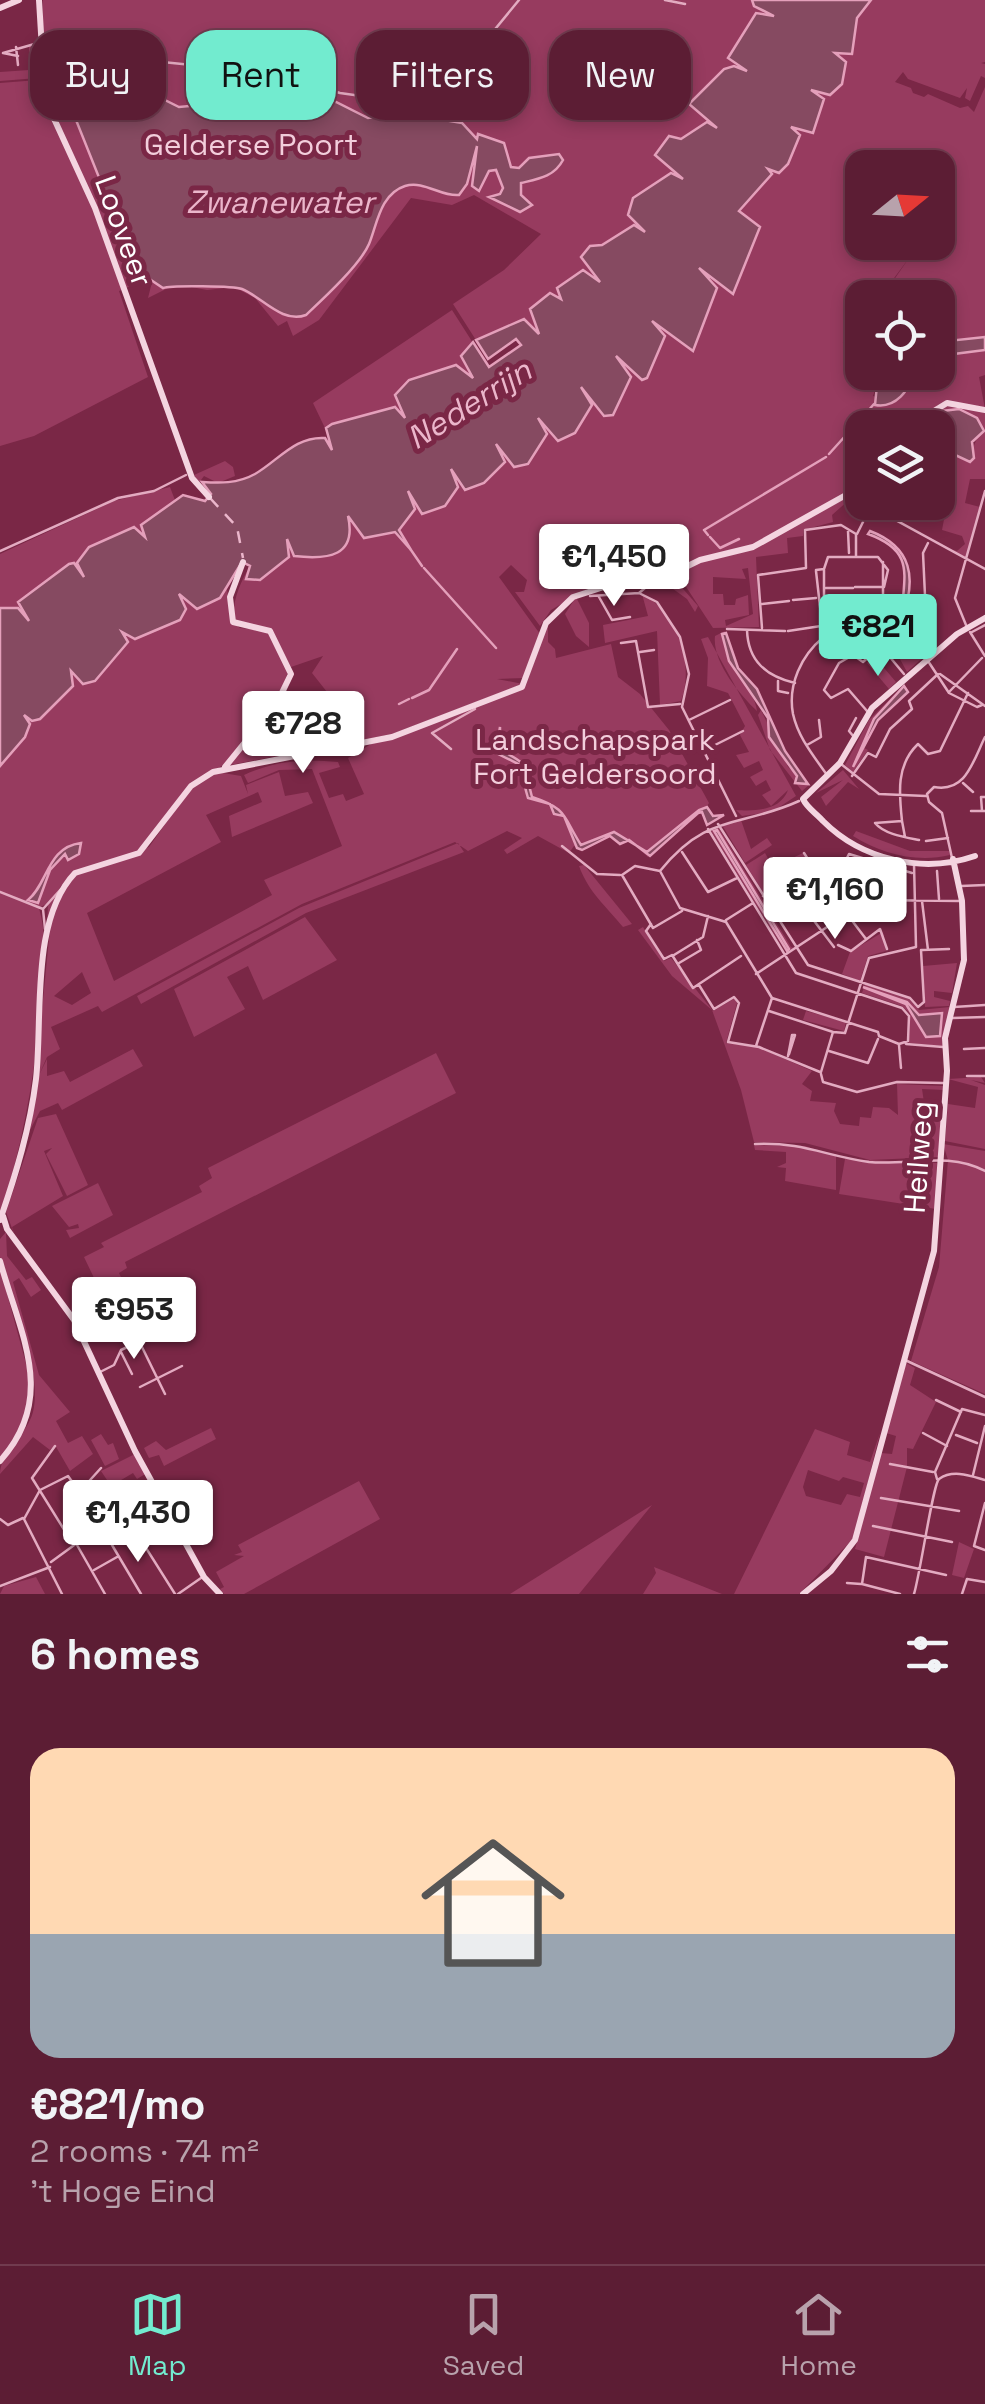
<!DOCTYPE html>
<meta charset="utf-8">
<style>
body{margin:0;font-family:"Space Grotesk",sans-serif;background:#652a40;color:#f1f3f6;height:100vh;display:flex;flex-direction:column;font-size:38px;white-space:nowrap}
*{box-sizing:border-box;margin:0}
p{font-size:32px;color:#b8a2ac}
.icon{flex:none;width:55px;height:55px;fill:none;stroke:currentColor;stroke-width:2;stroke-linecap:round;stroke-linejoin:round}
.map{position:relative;height:1594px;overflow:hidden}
.sheet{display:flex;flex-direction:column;background:#5c1d34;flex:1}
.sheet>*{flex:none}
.guide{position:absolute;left:30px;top:30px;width:925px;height:90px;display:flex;gap:20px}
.needle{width:65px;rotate:72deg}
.tools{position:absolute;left:845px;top:150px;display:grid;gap:20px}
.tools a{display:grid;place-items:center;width:110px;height:110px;border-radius:20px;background:#5c1d34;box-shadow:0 5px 15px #0003,0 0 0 2px #713b4f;font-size:50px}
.price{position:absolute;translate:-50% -85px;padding:0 22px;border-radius:10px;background:#fff;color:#222;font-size:32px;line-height:65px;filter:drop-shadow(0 2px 5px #0008)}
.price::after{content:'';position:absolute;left:50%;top:60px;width:30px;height:22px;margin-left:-15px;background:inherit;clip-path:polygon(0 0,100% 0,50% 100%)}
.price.selected{background:#72ebcf;color:#111}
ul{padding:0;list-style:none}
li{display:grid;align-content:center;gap:20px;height:530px;padding:0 30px}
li+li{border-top:2px solid #713b4f}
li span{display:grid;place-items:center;height:310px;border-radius:30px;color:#555}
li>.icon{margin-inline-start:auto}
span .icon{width:180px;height:180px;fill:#fffc;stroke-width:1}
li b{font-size:42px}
h2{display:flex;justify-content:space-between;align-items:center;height:120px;padding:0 30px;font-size:42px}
.chip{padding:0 35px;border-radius:30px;background:#5c1d34;box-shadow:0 5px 15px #0003,0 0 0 2px #713b4f;font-size:35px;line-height:90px}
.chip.selected{background:#72ebcf;color:#111}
.menu{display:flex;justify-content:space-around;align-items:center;height:140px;border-top:2px solid #713b4f;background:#5c1d34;font-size:28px;color:#b8a2ac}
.menu a{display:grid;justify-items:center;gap:5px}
.menu .selected{color:#72ebcf}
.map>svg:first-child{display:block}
.green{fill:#973b5f;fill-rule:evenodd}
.water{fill:#864a61;stroke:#e4a0bb;stroke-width:2.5}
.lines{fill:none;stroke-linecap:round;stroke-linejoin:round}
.stream{stroke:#e4a0bb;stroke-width:2.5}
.ferry{stroke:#ebb6cb;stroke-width:2.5;stroke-dasharray:12 10;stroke-linecap:butt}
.street{stroke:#e3abc1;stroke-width:2.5}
.secondary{stroke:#f4d4e0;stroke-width:6}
.labels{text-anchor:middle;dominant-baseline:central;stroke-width:10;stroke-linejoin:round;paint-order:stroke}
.park-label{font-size:30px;fill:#f3cedc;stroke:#7a2746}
.street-label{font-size:30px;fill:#fff;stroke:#7a2746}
.water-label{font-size:32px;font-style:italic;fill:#ebb6cb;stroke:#7a2746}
</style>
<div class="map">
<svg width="985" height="1594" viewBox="0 0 985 1594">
<rect width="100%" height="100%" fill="#7a2746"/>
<path class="green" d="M43,0H780C735,128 634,270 521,346L516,339L488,359L453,304L504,270L541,234L474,195L452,205L411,198L319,320L293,336L287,321L278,326L255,298L234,287L207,290L176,284L148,298L151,286L140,282L119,291L148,377L34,436L0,446V83L38,80L42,88Z
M871,0H985V62L981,63L985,64V78L981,76L970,101L965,98L967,88L960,98L908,79L903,72L895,82L911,88L913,93L924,97L928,94L960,108L968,106L974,112L985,87V337L938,342V298L882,297L909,258L880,297L862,298V320L842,343L862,322V372L891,373L877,385L873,396L895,402L910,389L917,373L938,372V356L985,350V375L979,377L985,409L941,404L926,427L862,428V485L778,530L846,497L850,499L832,515L833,522L803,530V536L787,538L788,553L756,557L759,627L713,628L677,573L671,575L698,606L695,612L687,599L662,581L587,589L551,610L540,626L515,592H524L527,580L511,565L499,577L540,634L526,678L497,679L523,684L392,734L230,765L286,690L307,710L297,697L307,693L318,702L327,692L312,673L323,656L291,667L272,630L234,620C232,601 240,583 250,566C269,535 371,507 407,492C443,475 480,456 513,434C617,365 705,275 768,168C802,111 830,53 871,0ZM862,168H938V242H862ZM748,568L753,614L726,626L725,620L749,615L748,595L736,599L735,605H724L723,594H713V577L746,579L742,569Z
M29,45H35L38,78L0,81V72L29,70Z
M452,310L489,368L403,419L335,449L313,403Z
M944,405L985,411V479H970L965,503L980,507L966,558L949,549L957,551L965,544L962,536L942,530L946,509L929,503L938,502V441V447L971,453L979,433L935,420L933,427L928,428Z
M225,461L233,467L235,476L218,483L204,476L198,484L194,475Z
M170,487L176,503L166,525L0,647V554L114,501Z
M239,563L227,589L232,622L240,628L268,631L289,668C280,702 251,738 225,763C216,772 202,774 194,784C177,803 165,828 147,845C103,885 61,839 47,931L48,903L39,908C48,938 43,969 41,1001C35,1076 23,1144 0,1215V737C74,668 149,610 239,563Z
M642,594C674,610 696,661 681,701L660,705L657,631L605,643L603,625L648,616Z
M576,597L589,623V647L576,636L565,614Z
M548,624V642L555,649L556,658L611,644L618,677L640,694L669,730L709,803L704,810L648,857L629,840L620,844L610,836L582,850L574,846L569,853L538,836L507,854L504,850L522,838L507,831L468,851L455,842L302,904L102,1012L98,1006L51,1027L60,1049L47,1057L39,1075L47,1059V1076L64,1071L70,1082L133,1049L143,1066L62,1110L58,1103L40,1111L30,1130L52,909L76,873L149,847L190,789L217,772L241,776L248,794L246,785L279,772L285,796L308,792L313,803L232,837L229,816L262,802L258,792L206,815L221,842L87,913L114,981L272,895L264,880L342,846L312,769L279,770L248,783L244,775C277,760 304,759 338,762L340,767L319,773L329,798L343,794L346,801L364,794L348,758L371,744L526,685ZM82,972L91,993L72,1005L54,996Z
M888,624L910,631L929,652L907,672L895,650L879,662L896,682L889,689L867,663L887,642Z
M725,631C715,660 755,686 757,711C739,694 712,661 715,636Z
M708,637L796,796L772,812L742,816L736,810C752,811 780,812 788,790L771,806L762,795L771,790L766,780L756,786L750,777L763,770L759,761L744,768L736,755L749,752L740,735L745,726L728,693L707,686L708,658L701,639Z
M896,693L874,719L853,767L864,748L868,750L853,772L845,765L869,720Z
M761,710L788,767L809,785L802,791L770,750L758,715Z
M843,770L859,789L848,782L826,806L821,797L843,780L816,793Z
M741,820L751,849L767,838L772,845L745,863L722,825Z
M718,827L791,947L794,948L788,950L716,830L785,952L711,831Z
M856,831L910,851H949L950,855C917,863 881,854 853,836Z
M458,843L464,852L306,913L141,1004L137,996L299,908Z
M765,853L770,862L778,858L782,863L803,853L809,863L764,894L746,865Z
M584,865L632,924L623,927C606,906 589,893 579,866Z
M305,917L337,960L263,1000L248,966L227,977L245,1009L194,1037L174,989Z
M643,927L664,961L671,958L713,1011L735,998L737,1003L726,1043L758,1047L812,1071L802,1084L812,1091L810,1101L836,1103L834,1111L840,1124L859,1126L860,1117L871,1118L873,1107L889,1108L898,1115L897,1084L943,1086L944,1090L922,1089L925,1109L942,1114L939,1157L870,1160L805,1143L754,1142L741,1090L712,1010L672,976L638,930Z
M883,932L886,951L868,956L860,981L842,974L850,952Z
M957,963L952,993L934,991V997L950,1001L949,1006L925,1007L923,966Z
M865,984L909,999L919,1010L950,1007L943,1046L909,1043L910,1014L902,1006L862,993Z
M806,1011L846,1022L844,1031L803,1020Z
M436,1053L456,1093L125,1262L127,1268L119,1273L137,1310L115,1321L113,1316L101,1322L98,1318L80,1327L77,1322L103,1309L101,1304L105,1301L84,1257L104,1247L101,1243L202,1192L199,1186L212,1178L208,1168Z
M981,1077L985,1083L971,1080L985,1085V1149L945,1141L948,1104L975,1108L978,1087L948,1079Z
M56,1114L88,1185L67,1196L46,1154L52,1148L44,1151L63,1196L12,1227L17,1242L6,1212L38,1118Z
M943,1144L985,1151V1394L911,1361L939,1267L948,1160Z
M754,1145L805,1146L836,1156V1190L785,1181L786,1168L777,1167L786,1163V1152L755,1150Z
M845,1159L937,1163L936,1209L839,1194Z
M98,1183L113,1215L70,1238L66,1230L79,1228L78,1224L69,1227L52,1206Z
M6,1232L7,1256L26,1280L32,1277L41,1290L31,1297L19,1278L13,1282L39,1375L70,1412L56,1421L68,1443L82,1436L93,1454L70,1471L55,1445L50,1450L33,1437L0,1474C0,1452 27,1435 33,1412C43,1371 12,1299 0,1257V1239Z
M0,1268L31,1382L27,1420L0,1459Z
M150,1307L156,1318L117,1338L112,1327Z
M906,1363L915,1368L910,1385L936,1402L913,1449L907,1448V1467L884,1557L855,1549L881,1453L892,1454L896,1436L886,1433Z
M211,1428L216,1439L164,1466L159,1455L149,1458L144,1448L156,1441L166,1450Z
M815,1429L850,1442L847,1455L870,1462L880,1433L854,1538L799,1594H734ZM808,1470L839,1481L843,1477L864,1483L860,1497L847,1494L841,1505L806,1496L803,1487Z
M101,1434L108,1445L113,1443L119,1459L105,1466L91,1440Z
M135,1454L147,1473L137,1479L133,1473L111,1486L101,1471Z
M359,1481L380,1519L244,1594H224L220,1589L224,1587L216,1572L244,1556L234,1555L242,1552L238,1545Z
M652,1505L579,1594H510L647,1508Z
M959,1542L974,1549L964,1578L952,1575Z
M654,1567L722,1594H643L656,1573Z
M36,1577L45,1594H0L4,1586Z"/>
<path class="water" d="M752,0H871L857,18L852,54L835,53L846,62L842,84L830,95L811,90L824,99L813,133L791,127L800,135L788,164L779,173L768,169L772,174L739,211L760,227L733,294L699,268L717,288L693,351L652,321L665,336L647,378L642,380L616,356L631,377L613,415L604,416L581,387L592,405L575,433L558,441L538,418L547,434L528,464L514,467L496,444L505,462L484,483L465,490L451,469L458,487L445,506L422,514L408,491L415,509L399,530L411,550L395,532L364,538L348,516C357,556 329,560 294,556L287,539L289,557L260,580L246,579L250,566L242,562L220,598L197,609L179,594L186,609L180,620L135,639L122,632L128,642L95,681L83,684L71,671L73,686L40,719L32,721L24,715L30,724L25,737L0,766V608H18L29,621L18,602L69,564L74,563L84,577L77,563L89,547L134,527L145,537L141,525L183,495L205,501L211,494L202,482C219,483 237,484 255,474C279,460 295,436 325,438L332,450L326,428L332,424L395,407L405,418L395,395L409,380L456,365L473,378L461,356L473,342L489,367L521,345L516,339L488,359L476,340L524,319L539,334L530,309L550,293L561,299L557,288L583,270L600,282L581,257L590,246L602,245L634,225L645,232L628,215L633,198L671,173L683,179L655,155L669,136L681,139L707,122L717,128L689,104L724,69L734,66L747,71L728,58L756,13L774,16L754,6Z
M137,72L160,80L157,96L179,107L200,105L207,89L256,85L267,101L279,106L292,92L336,102L368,118L402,113L462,123L477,139L478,134L504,143L511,167L519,168L529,158L559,154L563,160C554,177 538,179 521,183V195L532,205L520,212L489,197L500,194L503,188L496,170L489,171L479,191L472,186L477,146L467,184L459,195C441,197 424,180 405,186C380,194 377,225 369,244C360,265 323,299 306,315C282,324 262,297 242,289C234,286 172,285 163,288L136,270L70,105L105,80Z
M985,337V350L938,356V342Z
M891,373H917C908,389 897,409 875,405L877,385Z
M959,409L977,418L984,431L972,442L974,458L970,462L938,447V428L933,427L942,411Z
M870,531C912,547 917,578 902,618C902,578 918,552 868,534Z
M726,633L738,668L757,689L785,751L808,784L795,783L797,776L769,737L768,718L729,661L722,634Z
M904,686L908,692L878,720L853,767L874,719Z
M500,727V750C533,766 523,765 532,797C568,809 562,815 581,845L614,832L647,852L699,810L707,807L713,816L724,815L707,825L702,812L698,813L650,856L629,840L620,844L610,836L582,850L577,848L564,816L554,814L550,804L528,798C515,756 539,775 496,753Z
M717,830L789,949L787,951L714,831Z
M81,843L79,854L68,860L65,854L50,870L38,903L28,900C48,884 47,847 81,843Z
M863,987L907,1002L919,1015L942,1013L940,1036L926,1037L906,1004Z"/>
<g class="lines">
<path class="stream" d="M867,412L874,404
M829,454L865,414
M708,535L704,530L826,457
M710,537L720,548L739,539
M411,550L422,566
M424,568L496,648
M412,698L429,690L457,649
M399,704L409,699"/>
<path class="ferry" d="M210,498L237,527L243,558"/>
<path class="street" d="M665,0L685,4
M16,47L18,65
M18,56L3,53L38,43
M52,104L62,100L97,68L123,58L272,73L340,93L432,106L519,0
M848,494L985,569
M848,531L849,553
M857,534L869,510
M856,535V556
M0,551L118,498L154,491L186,475
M816,570L824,569L828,557H878L888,570L884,587
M816,571L821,615L828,631
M855,587H884
M826,588H853
M639,593L657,602L680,637L689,674L682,707L736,816
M590,596L639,593L645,588
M599,597L612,620L630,617
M793,600L816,598
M762,604L789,601
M824,617V570
M966,625L955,598L985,491
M762,628L758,575L806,568L805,530L841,525L856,534
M727,629L785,631
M914,629L926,617L923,553L928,543
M747,630C748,661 766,676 795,683
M788,631L821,626
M970,632L985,656
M972,632L985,625
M621,643L636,641L648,707L680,704
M640,652L654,650
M889,656L904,674
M928,661L949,693L977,707L982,705
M940,674L985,706
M778,681V691L788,693
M950,691L982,658
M867,711L848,689L831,698L824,690L839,663L853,655L863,662L883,644V562
M689,720L730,700
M854,737L849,731L856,718
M807,745L821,737L819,720
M451,749L432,733L475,709
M705,750L743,731
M841,764L879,794L926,796
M827,775C813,755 798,737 793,714C782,655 848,598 904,625C916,630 924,643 932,652
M852,776L868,753L876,757L890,729L912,709L909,701L938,674
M963,783L973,792
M971,811H985
M982,811L981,797H985
M902,821C899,793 896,765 918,744L928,754L940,751L968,693
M718,824L808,965L910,998L918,1007L924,1002L921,950
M708,829L796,973L902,1008L909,1016L908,1041L899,1044L879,1036L878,1032L772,998
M905,837L902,821L875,823C884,834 904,837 919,840
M926,841L948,838
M562,846L597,874L620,875
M682,852L708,892L737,878
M804,853L811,864
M952,858L942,813L929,802L927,794L934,787C966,793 973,761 985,737
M660,871L635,866L622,875L653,928L682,911
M937,871L939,899
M786,884L834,947
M961,886L985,885
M0,892L43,909
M763,896L811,864L841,909
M922,901L928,950
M851,910C835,885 835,879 849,854L912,873
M847,914L866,939
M726,920L753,903
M651,924L646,931L664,959L672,955L693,988L741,956
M45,929L43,909L61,889
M838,945L851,951L880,929L887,949
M922,950L949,949
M674,955L703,937L708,916
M679,963L701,950L697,940
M756,974L868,900L960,901
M699,985L714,1009L734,997L739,1003L728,1042L759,1047L820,1072
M954,1007L985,1005
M769,1011L833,1032
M952,1018L985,1017
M906,1044L943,1047
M899,1045L901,1068
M756,1046L772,998L726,922L680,908L660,871C707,812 740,828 799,801
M964,1049L985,1048
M829,1051L868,1063L878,1039
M788,1056L792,1035H795L789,1054
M821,1072L833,1032L845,1033L869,958L916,947L914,864
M821,1074L823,1082L857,1092L897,1082L943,1083
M967,1076H985
M755,1144C804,1142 825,1156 869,1162C907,1166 948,1151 985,1171
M140,1343L165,1394
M121,1352L132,1374
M905,1360L985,1397
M100,1372L114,1365L121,1350L161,1331
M140,1387L182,1366
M936,1400L961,1412
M923,1433L947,1446
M956,1435L977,1443
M55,1446L32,1478L73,1544
M890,1464L933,1472
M973,1475L985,1426
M937,1479L935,1472L962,1409L985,1415
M82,1489L101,1468
M881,1498L959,1511
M985,1503L974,1546L985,1550
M0,1519L8,1525L23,1518
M129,1521L175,1594
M873,1526L952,1542
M77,1545L105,1594
M112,1545L141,1594
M51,1562L77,1543L163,1503
M94,1570L117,1557
M847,1583L861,1584
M0,1586L50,1567
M62,1594L24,1519L40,1490L68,1476L107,1530
M178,1594L201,1578
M900,1594L862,1584L866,1557L946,1575
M914,1594C920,1575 933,1484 939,1479C953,1469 971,1476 985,1480
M962,1594L967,1579L985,1582"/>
<path class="secondary" d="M39,0L45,99L95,208L192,478L209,497
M0,8L19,0
M927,428L934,411L947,403L985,410
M225,767L277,703L291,674L270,631L233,622L230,597L243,562
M975,856C923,874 862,860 823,821C816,813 807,808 803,799L840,763L872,708L957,634L985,618
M3,1216L7,1229L74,1320L135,1451L204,1577L220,1594
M0,1220C16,1174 30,1128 36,1079C43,1018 30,920 75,873L139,853L191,786L213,772L392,737L522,687L546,623L573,597L607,586L649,585L700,560L753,547L862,486
M0,1261C20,1334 58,1397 0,1461
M803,1594L831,1571L855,1540L934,1251L947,1071L945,1038L964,960L962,901L953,859"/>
</g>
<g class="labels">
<g class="park-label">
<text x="251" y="144">Gelderse Poort</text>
<text x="595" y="739">Landschapspark<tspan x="595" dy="34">Fort Geldersoord</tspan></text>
</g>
<g class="street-label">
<text transform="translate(124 231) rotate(70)">Looveer</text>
<text transform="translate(918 1157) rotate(-86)">Heilweg</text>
</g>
<g class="water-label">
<text x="280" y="202">Zwanewater</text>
<text transform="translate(469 404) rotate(-32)">Nederrijn</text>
</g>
</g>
</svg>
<div class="tools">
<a><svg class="needle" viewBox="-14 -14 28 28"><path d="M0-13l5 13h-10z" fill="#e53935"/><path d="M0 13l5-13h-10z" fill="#b8a2ac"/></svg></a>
<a><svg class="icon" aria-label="locate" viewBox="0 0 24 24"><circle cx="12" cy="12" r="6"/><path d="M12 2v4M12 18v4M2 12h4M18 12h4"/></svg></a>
<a><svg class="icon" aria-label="layers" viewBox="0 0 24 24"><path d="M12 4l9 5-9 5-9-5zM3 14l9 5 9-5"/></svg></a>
</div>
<b class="price" style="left:614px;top:609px">€1,450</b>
<b class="price selected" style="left:878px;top:679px">€821</b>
<b class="price" style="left:303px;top:776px">€728</b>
<b class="price" style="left:835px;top:942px">€1,160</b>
<b class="price" style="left:134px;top:1362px">€953</b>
<b class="price" style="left:138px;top:1565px">€1,430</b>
<div class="guide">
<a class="chip">Buy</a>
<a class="chip selected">Rent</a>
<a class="chip">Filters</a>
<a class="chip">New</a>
</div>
</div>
<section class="sheet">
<h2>6 homes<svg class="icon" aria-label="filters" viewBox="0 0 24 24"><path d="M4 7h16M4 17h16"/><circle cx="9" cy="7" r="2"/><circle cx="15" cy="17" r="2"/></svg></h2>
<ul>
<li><span style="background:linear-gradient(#ffd9b3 60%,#9aa5b1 0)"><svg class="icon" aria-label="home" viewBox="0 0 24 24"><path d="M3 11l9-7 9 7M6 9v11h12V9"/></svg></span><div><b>€821/mo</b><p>2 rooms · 74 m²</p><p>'t Hoge Eind</p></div></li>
</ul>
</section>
<nav class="menu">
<a class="selected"><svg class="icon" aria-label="map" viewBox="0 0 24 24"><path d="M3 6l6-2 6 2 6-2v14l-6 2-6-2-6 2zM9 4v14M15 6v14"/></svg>Map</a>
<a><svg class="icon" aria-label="saved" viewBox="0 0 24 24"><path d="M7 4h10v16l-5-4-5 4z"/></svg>Saved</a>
<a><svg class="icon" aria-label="home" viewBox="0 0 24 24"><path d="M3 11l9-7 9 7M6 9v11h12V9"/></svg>Home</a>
</nav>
